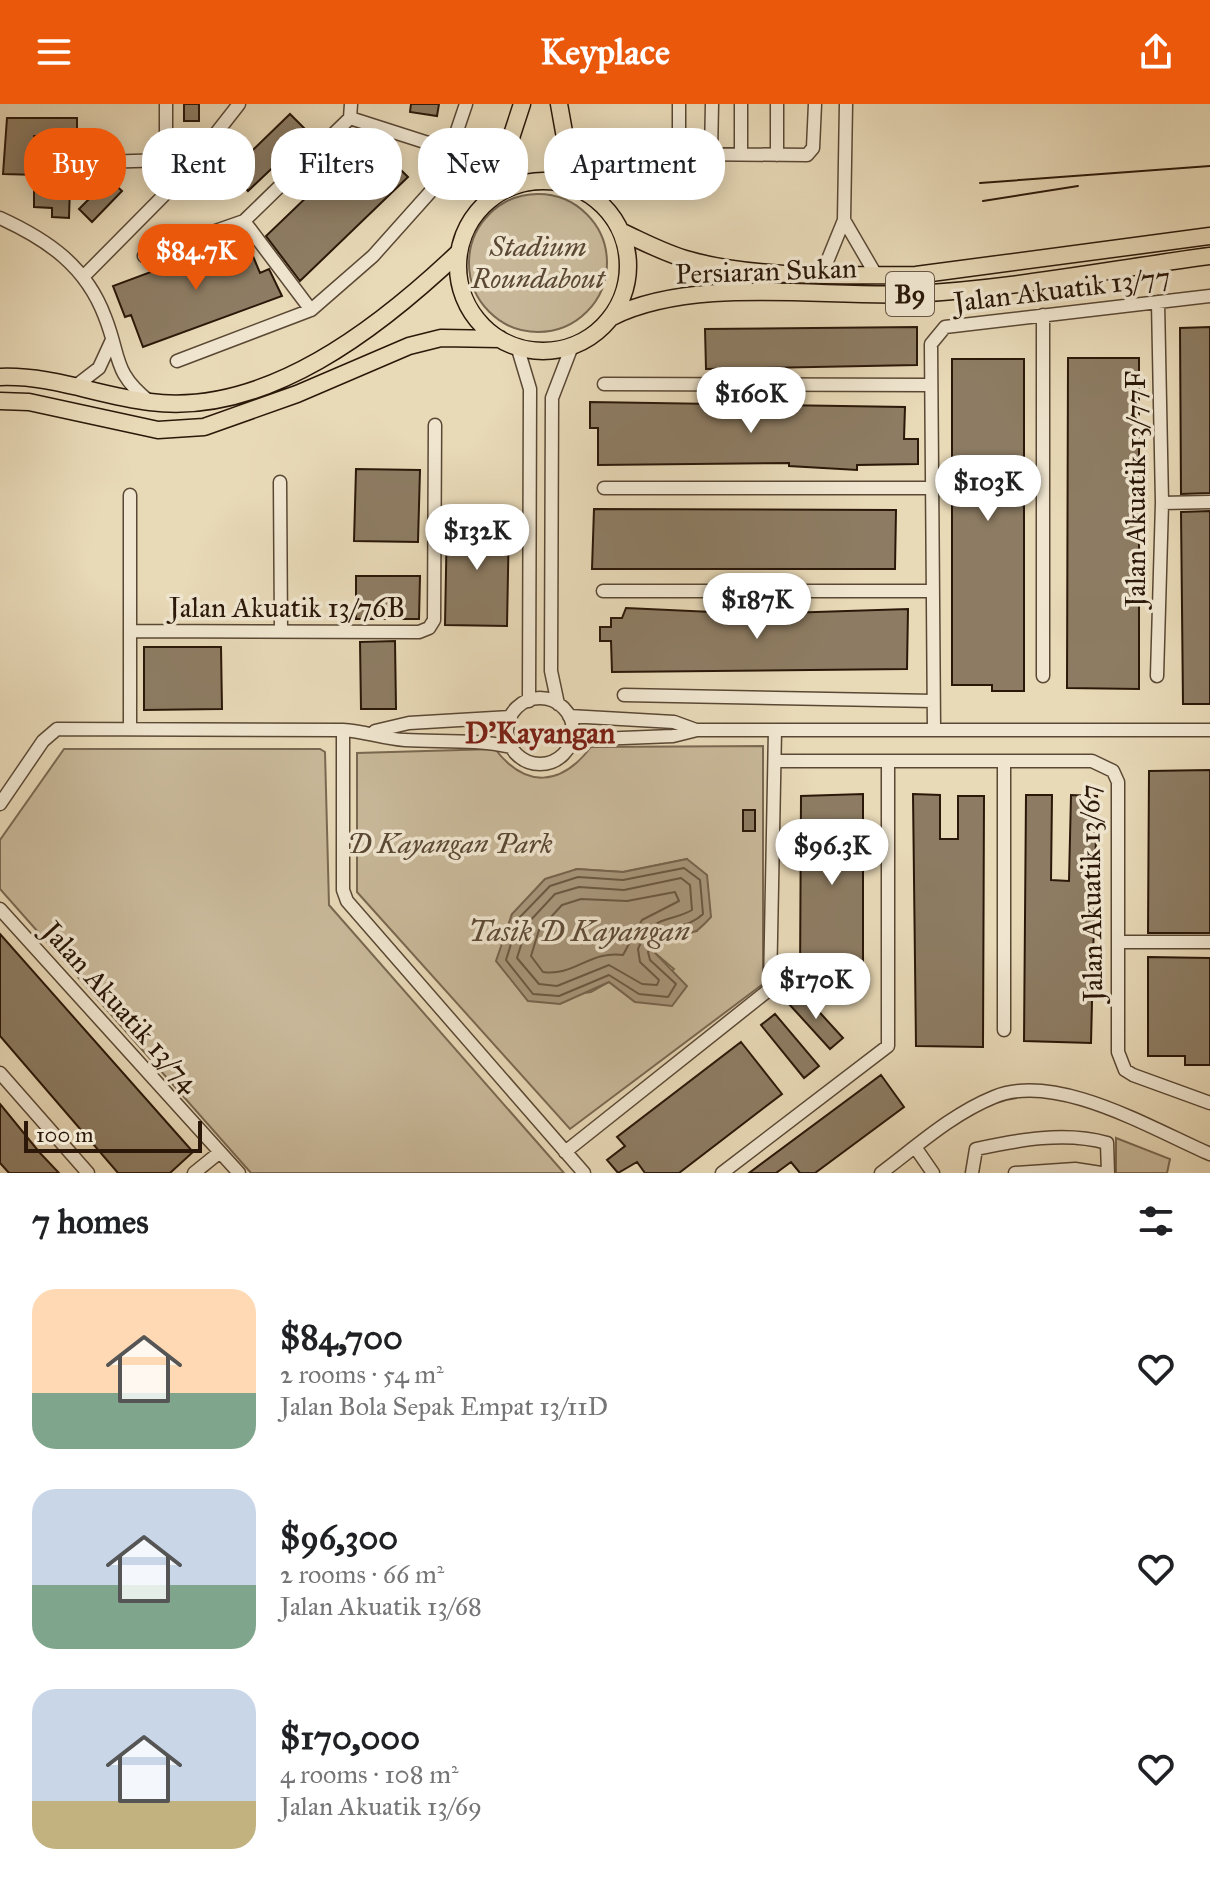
<!DOCTYPE html>
<meta charset="utf-8">
<style>
body{margin:0;font-family:"IM FELL Great Primer",serif;background:#f2f2f2;color:#202124;height:100vh;display:flex;flex-direction:column;font-size:30px;white-space:nowrap}
*{box-sizing:border-box;margin:0}
p{font-size:26px;color:#757577}
.icon{flex:none;width:44px;height:44px;fill:none;stroke:currentColor;stroke-width:2;stroke-linecap:round;stroke-linejoin:round}
.map{position:relative;height:1069px;overflow:hidden}
.details{display:flex;flex-direction:column;background:#fff;flex:1}
.details>*{flex:none}
.banner{position:absolute;left:24px;top:24px;width:800px;height:72px;display:flex;gap:16px}
.scale{position:absolute;left:24px;bottom:20px;width:178px;box-sizing:border-box;padding-left:8px;border:4px solid #2b1809;border-top:0;font-size:22px;line-height:28px;white-space:nowrap;color:#2b1809;-webkit-text-stroke:6px #f0e6d0;paint-order:stroke}
.price{position:absolute;translate:-50% -68px;padding:0 18px;border-radius:28px;background:#fff;color:#222;font-size:26px;line-height:52px;filter:drop-shadow(0 2px 4px #0008)}
.price::after{content:'';position:absolute;left:50%;top:48px;width:24px;height:18px;margin-left:-12px;background:inherit;clip-path:polygon(0 0,100% 0,50% 100%)}
.price.current{background:#ea580c;color:#fff}
ul{padding:0;list-style:none}
li{display:flex;align-items:center;gap:24px;height:200px;padding:0 32px}
li span{display:grid;place-items:center;flex:none;width:224px;height:160px;border-radius:24px;color:#555}
li>.icon{margin-inline-start:auto}
span .icon{width:96px;height:96px;fill:#fffc;stroke-width:1}
li b{font-size:34px}
h2{display:flex;justify-content:space-between;align-items:center;height:96px;padding:0 32px;font-size:34px}
.tag{padding:0 28px;border-radius:32px;background:#fff;box-shadow:0 4px 20px #0003;font-size:28px;line-height:72px}
.tag.current{background:#ea580c;color:#fff}
header{display:flex;justify-content:space-between;align-items:center;height:104px;padding:0 32px;background:#ea580c;color:#fff;font-size:36px;font-weight:700}
.map>svg:first-child{display:block}
.green{fill:#c8b899;stroke:#7a6851;stroke-width:2;fill-rule:evenodd}
.water{fill:#a8977c;stroke:#76644e;stroke-width:2}
.lines{fill:none;stroke-linecap:round;stroke-linejoin:round}
.shore{stroke:#6a5842;stroke-width:2}
.building{fill:#8d7c63;stroke:#2b1809;stroke-width:2}
.minor-casing{stroke:#5a4834;stroke-width:15}
.major-casing{stroke:#2b1809;stroke-width:19}
.minor{stroke:#f0e6d0;stroke-width:12}
.major{stroke:#e8d9b7;stroke-width:16}
.tram{stroke:#2b1809;stroke-width:2}
.labels{text-anchor:middle;dominant-baseline:central;stroke-width:7;stroke-linejoin:round;paint-order:stroke}
.shield{fill:#f0e6d0;stroke:#665645;stroke-width:2}
.shield-label{font-size:26px;font-weight:bold;fill:#2b1809}
.park-label{font-size:28px;font-style:italic;fill:#5a4834;stroke:#f0e6d0}
.street-label{font-size:28px;fill:#2b1809;stroke:#f0e6d0}
.neighbourhood-label{font-size:30px;font-weight:bold;fill:#7a1f14;stroke:#f0e6d0}
.water-label{font-size:30px;font-style:italic;fill:#5d4b37;stroke:#f0e6d0}
</style>
<header><svg class="icon" aria-label="menu" viewBox="0 0 24 24"><path d="M4 6h16M4 12h16M4 18h16"/></svg>Keyplace<svg class="icon" aria-label="share" viewBox="0 0 24 24"><path d="M12 15V3M7 8l5-5 5 5M5 13v7h14v-7"/></svg></header>
<div class="map">
<svg width="1210" height="1069" viewBox="0 0 1210 1069">
<rect width="100%" height="100%" fill="#e8d9b7"/>
<filter id="stains"><feTurbulence type="fractalNoise" baseFrequency=".0025" numOctaves="4"/><feColorMatrix values="0 0 0 0 .2 0 0 0 0 .09 0 0 0 0 .02 0 0 0 .5 -.17"/></filter>
<radialGradient id="worn" r=".72"><stop offset=".6" stop-color="#630" stop-opacity="0"/><stop offset="1" stop-color="#630" stop-opacity=".3"/></radialGradient>
<path class="green" d="M469 159a69 69 0 1 1 138 0a69 69 0 1 1-138 0Z
M763,642V880L570,1025L357,788V649L495,645C526,685 561,682 591,643ZM687,755L697,827C677,829 666,832 655,849L674,865L635,898L609,878L591,888L528,897L497,857L512,810L576,765L623,768Z
M64,645H320L325,648L329,801L564,1069H251L0,785V736Z
M1116,1034L1170,1055L1167,1069H1116Z"/>
<path class="water" d="M687,755L707,771L711,813C707,817 701,824 696,827C675,835 670,826 655,849L687,882L672,902L635,898L609,878L560,900L528,897L496,857L512,810L545,775L577,765L623,768Z"/>
<g class="lines">
<path class="shore" d="M684,764L700,776L703,810C683,829 662,816 648,848L650,856L676,880L668,893L639,890L609,871L559,892L533,890L506,856L519,814L550,782L578,773L623,776Z
M681,774L690,781L692,806C668,820 653,808 638,845L640,858L659,876L657,881L642,880L609,861L557,882L539,880L517,854L528,819L555,790L579,783L624,786Z
M675,788L679,797L642,816L623,851C591,846 573,873 543,868L531,852L539,826L562,801L581,795L627,797Z"/>
</g>
<path class="building" d="M184,0H199V17H184Z
M411,0H439L437,12L410,8Z
M290,10L309,29L248,87L230,68Z
M7,14H77V32H34L33,54H39V71L3,70Z
M362,40L386,64L393,58L408,73L300,177L266,132Z
M109,75L122,87L92,118L79,105Z
M34,81L70,82L69,114L52,113V104L34,103Z
M245,133L260,169L269,165L282,192L143,243L131,211L125,213L113,182Z
M917,223V261L706,265L705,225Z
M1210,223V389L1181,390L1180,224Z
M1068,254H1139V585L1067,584Z
M952,255H1024V587H992V581H952Z
M590,298L905,303L904,335H918V360L857,361V366L789,362V359L598,361V324H590Z
M356,365L420,366L418,438L354,437Z
M594,405L896,406L895,465H592Z
M1210,407V600H1183L1181,408Z
M447,414L509,415L507,522L445,521Z
M356,472H420L419,515H356Z
M626,504L755,510L908,505L907,565L612,568L611,537H600V523H611V514H622Z
M395,537L396,605H361L360,538Z
M144,543H221L222,605L144,606Z
M1210,666V829H1148L1149,667Z
M863,690V874L800,877L801,692Z
M913,690L940,691V735H958V692H984L983,943L916,942Z
M1026,691H1052L1051,776L1069,777L1071,691L1097,692L1091,939L1024,937Z
M743,706H755V727H743Z
M0,830L193,1048L170,1069H118L0,932Z
M1148,853L1210,854V961H1185V952H1148Z
M802,889L843,934L830,945L789,900Z
M775,910L819,962L804,974L761,921Z
M741,938L782,990L679,1069H645L637,1058L618,1069L607,1056L625,1042L617,1033Z
M881,971L904,1003L815,1069H800L791,1058L776,1069H749Z
M0,1000L40,1049L59,1069H9L0,1059Z"/>
<g class="lines">
<defs>
<path id="minor" d="M679,0V42L690,50L807,51L813,44L815,0
M777,0V51
M350,14L453,47
M711,50L712,0
M741,50V0
M166,56V0
M68,59L166,56
M0,114C48,136 86,162 105,213C121,253 112,268 150,298
M844,116L876,171
M244,117L311,206
M144,152L244,117L350,14L351,0
M822,170L844,116L846,0
M84,172L181,74L239,0
M518,245L530,285L529,597
M177,257L311,206L373,152L440,77L466,0
M604,280L931,281
M77,281L99,264L111,238
M280,378L281,527
M604,384H932
M1162,399L1210,398
M603,487H933
M132,527L419,528L429,524L434,516L435,321
M1043,572V211
M1157,572L1162,399L1158,198
M624,591L933,597
M507 627a33 33 0 1 1 66 0a33 33 0 1 1-66 0Z
M558,600L551,567L552,294L572,242
M569,612L674,618L696,626
M130,625V391
M343,626V786L347,797L584,1069
M934,626L931,240L945,223L1210,192
M375,627L409,619L511,613
M572,636L673,632L697,626H1210
M776,657H1092L1113,667L1118,678V948L1125,966L1133,971L1210,999
M1004,658V926
M0,700L43,637L57,625L343,626C364,627 384,635 405,636C440,638 476,635 511,643
M0,805L239,1069
M1118,838H1210
M0,969L88,1069
M915,1043L933,1069
M565,1048L770,885L775,626
M194,1069L220,1048
M722,1069L888,942V657
M881,1069C917,1042 952,1010 994,993C1056,967 1152,1025 1210,1050
M972,1069L976,1045C1018,1036 1065,1027 1107,1039L1108,1069
M1015,1069L1075,1065L1101,1069"/>
<path id="major" d="M559,0L564,28L588,90
M458 162a85 85 0 1 1 170 0a85 85 0 1 1-170 0Z
M491,95L522,0
M622,128C644,138 666,150 689,156C755,175 847,171 916,171L1210,132
M612,213C694,172 822,194 913,190C1012,185 1112,165 1210,152
M0,273C53,271 99,292 150,298C266,313 380,223 459,148
M0,297L29,298L158,326L204,323L297,290L409,242L441,234L500,235"/>
</defs>
<use href="#minor" class="minor-casing"/>
<use href="#major" class="major-casing"/>
<use href="#minor" class="minor"/>
<use href="#major" class="major"/>
<path class="tram" d="M980,79L1210,62
M983,97L1078,82"/>
</g>
<g class="labels">
<rect class="shield" x="886" y="168" width="48" height="44" rx="6"/>
<g class="shield-label">
<text x="910" y="190">B9</text>
</g>
<g class="park-label">
<text x="538" y="142">Stadium<tspan x="538" dy="32">Roundabout</tspan></text>
<text x="450" y="739">D Kayangan Park</text>
</g>
<g class="street-label">
<text transform="translate(766 167) rotate(-2)">Persiaran Sukan</text>
<text transform="translate(1062 185) rotate(-7)">Jalan Akuatik 13/77</text>
<text transform="translate(1135 385) rotate(-90)">Jalan Akuatik 13/77F</text>
<text x="287" y="503">Jalan Akuatik 13/76B</text>
<text transform="translate(1091 789) rotate(-91)">Jalan Akuatik 13/67</text>
<text transform="translate(121 903) rotate(48)">Jalan Akuatik 13/74</text>
</g>
<g class="neighbourhood-label">
<text x="540" y="629">D'Kayangan</text>
</g>
<g class="water-label">
<text x="579" y="827">Tasik D Kayangan</text>
</g>
</g>
<rect width="100%" height="100%" filter="url(#stains)"/>
<rect width="100%" height="100%" fill="url(#worn)"/>
</svg>
<div class="scale">100 m</div>
<b class="price current" style="left:196px;top:188px">$84.7K</b>
<b class="price" style="left:751px;top:331px">$160K</b>
<b class="price" style="left:988px;top:419px">$103K</b>
<b class="price" style="left:477px;top:468px">$132K</b>
<b class="price" style="left:757px;top:537px">$187K</b>
<b class="price" style="left:832px;top:783px">$96.3K</b>
<b class="price" style="left:816px;top:917px">$170K</b>
<div class="banner">
<a class="tag current">Buy</a>
<a class="tag">Rent</a>
<a class="tag">Filters</a>
<a class="tag">New</a>
<a class="tag">Apartment</a>
</div>
</div>
<section class="details">
<h2>7 homes<svg class="icon" aria-label="filters" viewBox="0 0 24 24"><path d="M4 7h16M4 17h16"/><circle cx="9" cy="7" r="2"/><circle cx="15" cy="17" r="2"/></svg></h2>
<ul>
<li><span style="background:linear-gradient(#ffd9b3 65%,#7fa58c 0)"><svg class="icon" aria-label="home" viewBox="0 0 24 24"><path d="M3 11l9-7 9 7M6 9v11h12V9"/></svg></span><div><b>$84,700</b><p>2 rooms · 54 m²</p><p>Jalan Bola Sepak Empat 13/11D</p></div><svg class="icon" aria-label="heart" viewBox="0 0 24 24"><path d="M12 20l-8-8c-3-5 5-10 8-4 3-6 11-1 8 4z"/></svg></li>
<li><span style="background:linear-gradient(#c9d6e8 60%,#7fa58c 0)"><svg class="icon" aria-label="home" viewBox="0 0 24 24"><path d="M3 11l9-7 9 7M6 9v11h12V9"/></svg></span><div><b>$96,300</b><p>2 rooms · 66 m²</p><p>Jalan Akuatik 13/68</p></div><svg class="icon" aria-label="heart" viewBox="0 0 24 24"><path d="M12 20l-8-8c-3-5 5-10 8-4 3-6 11-1 8 4z"/></svg></li>
<li><span style="background:linear-gradient(#c9d6e8 70%,#c2b280 0)"><svg class="icon" aria-label="home" viewBox="0 0 24 24"><path d="M3 11l9-7 9 7M6 9v11h12V9"/></svg></span><div><b>$170,000</b><p>4 rooms · 108 m²</p><p>Jalan Akuatik 13/69</p></div><svg class="icon" aria-label="heart" viewBox="0 0 24 24"><path d="M12 20l-8-8c-3-5 5-10 8-4 3-6 11-1 8 4z"/></svg></li>
</ul>
</section>
